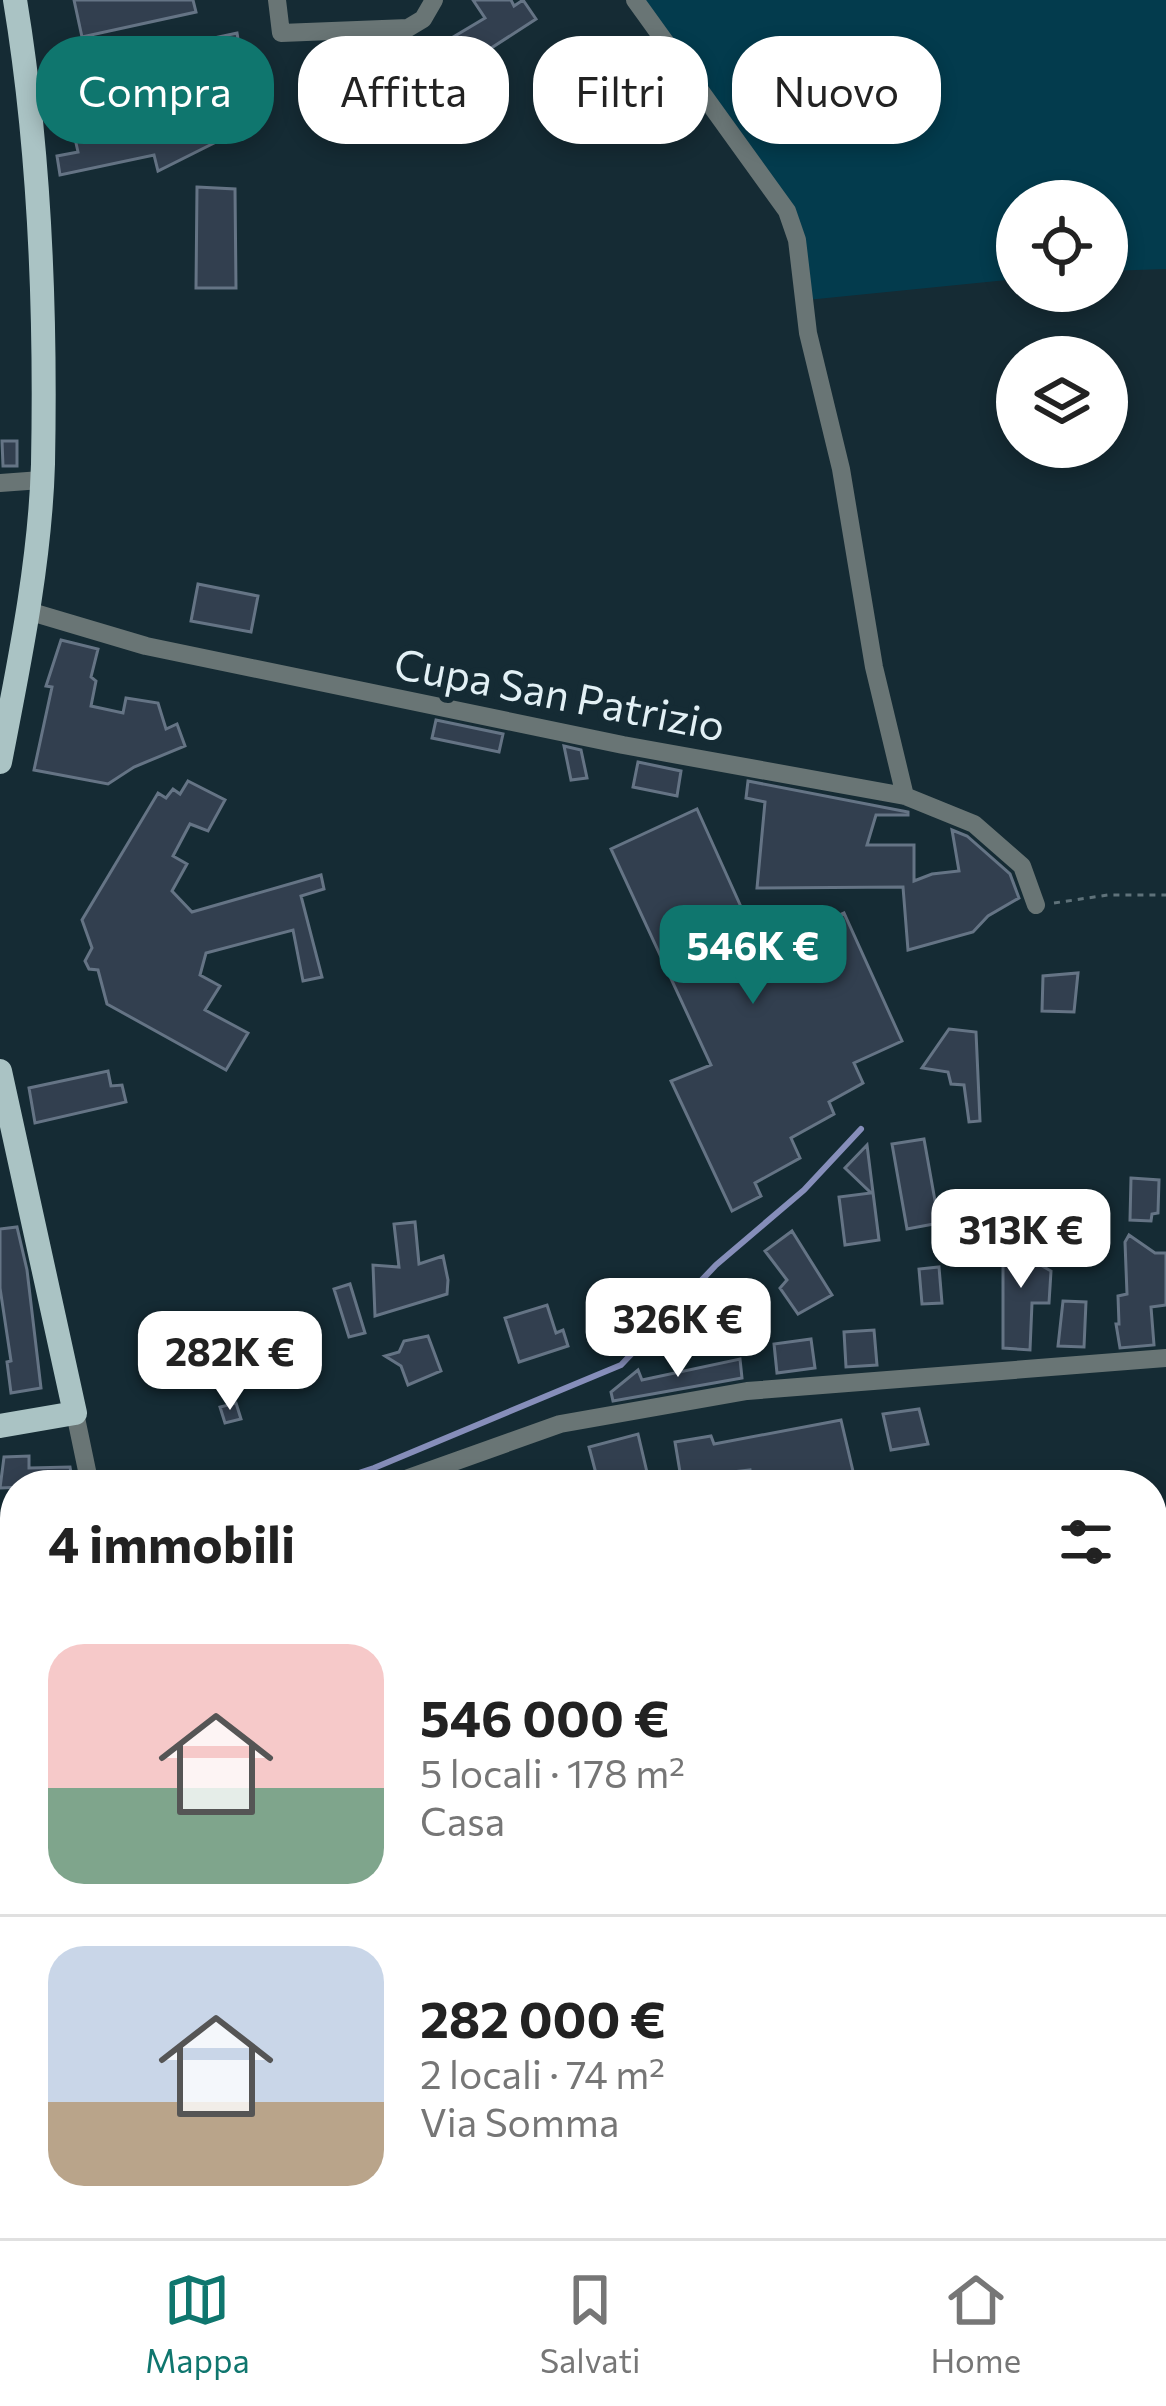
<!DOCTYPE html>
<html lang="it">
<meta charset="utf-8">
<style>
body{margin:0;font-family:Commissioner,sans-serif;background:#f2f2f2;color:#222;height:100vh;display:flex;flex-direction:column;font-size:45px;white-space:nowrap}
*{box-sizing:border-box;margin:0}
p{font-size:39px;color:#767676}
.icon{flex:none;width:66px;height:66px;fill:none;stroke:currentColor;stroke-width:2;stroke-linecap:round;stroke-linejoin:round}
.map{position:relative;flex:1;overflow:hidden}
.details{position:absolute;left:0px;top:1470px;width:1167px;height:768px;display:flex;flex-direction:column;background:#fff;border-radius:48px 48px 0 0;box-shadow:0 6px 18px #0003}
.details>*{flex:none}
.guide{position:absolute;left:36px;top:36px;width:1095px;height:108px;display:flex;gap:24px}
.controls{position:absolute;left:996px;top:180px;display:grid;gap:24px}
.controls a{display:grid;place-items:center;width:132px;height:132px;border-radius:50%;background:#fff;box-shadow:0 6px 18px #0003;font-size:60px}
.price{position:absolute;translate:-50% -102px;padding:0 27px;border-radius:24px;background:#fff;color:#222;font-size:39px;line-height:78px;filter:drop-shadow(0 3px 6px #0008)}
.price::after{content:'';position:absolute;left:50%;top:72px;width:36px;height:27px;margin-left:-18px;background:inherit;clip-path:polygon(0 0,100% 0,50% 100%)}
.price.active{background:#0f766e;color:#fff}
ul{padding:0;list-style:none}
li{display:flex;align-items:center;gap:36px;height:300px;padding:0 48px}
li+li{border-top:3px solid #e0e0e0}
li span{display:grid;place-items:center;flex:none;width:336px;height:240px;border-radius:36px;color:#555}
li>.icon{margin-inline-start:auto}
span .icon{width:144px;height:144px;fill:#fffc;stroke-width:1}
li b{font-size:51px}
h2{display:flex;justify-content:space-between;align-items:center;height:144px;padding:0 48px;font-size:51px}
.chip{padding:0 42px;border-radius:48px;background:#fff;box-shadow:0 6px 18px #0003;font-size:42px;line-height:108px}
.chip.active{background:#0f766e;color:#fff}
.tab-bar{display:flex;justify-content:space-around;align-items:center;height:168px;border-top:3px solid #e0e0e0;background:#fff;font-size:33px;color:#767676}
.tab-bar a{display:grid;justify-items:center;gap:6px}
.tab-bar .active{color:#0f766e}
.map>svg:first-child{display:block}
.green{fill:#033b4d}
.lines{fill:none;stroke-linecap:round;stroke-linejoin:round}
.stream{stroke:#868eba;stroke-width:6}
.building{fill:#323f4f;stroke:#657485;stroke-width:3}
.path{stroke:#5f727a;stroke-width:3;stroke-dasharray:6 6;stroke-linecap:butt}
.minor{stroke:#697575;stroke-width:18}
.major{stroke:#aac3c4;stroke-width:24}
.labels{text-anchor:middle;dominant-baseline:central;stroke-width:12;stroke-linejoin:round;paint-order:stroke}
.street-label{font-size:42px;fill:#e2f0f5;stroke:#152b34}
</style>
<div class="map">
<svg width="1166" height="2238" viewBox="0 0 1166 2238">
<rect width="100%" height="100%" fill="#152b34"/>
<path class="green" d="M629,0H1166V269L1107,271V201H1017V279L807,300L784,211Z"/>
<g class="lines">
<path class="stream" d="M322,1485L374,1468L621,1365L716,1265L804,1190L861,1129
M0,1564L15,1563"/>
</g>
<path class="building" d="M74,0H193L196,12L82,37Z
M473,0H511L514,6L523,0L536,19L479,56L482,60L439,86L426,69L429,65L423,55L485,18Z
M237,33L240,51L222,55L240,130L158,171L154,155L60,175L57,156L78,152L60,71Z
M397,59L398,99L334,102L333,62Z
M197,187L235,189L236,288H196Z
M2,441H17V466H3Z
M198,584L258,596L251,632L191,621Z
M61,640L98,649L91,677L96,681L91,706L123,713L126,698L158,703L166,729L177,724L185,746L134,767L108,784L34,770L52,687L46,686Z
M436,720L503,734L499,752L432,738Z
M564,746L581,750L587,778L571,780Z
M638,762L681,771L677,796L633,787Z
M188,781L225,800L208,831L190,824L173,856L187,864L172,891L192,912L321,875L324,889L301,896L322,977L303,981L293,930L206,953L200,975L220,986L205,1010L248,1033L226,1070L107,1004L98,970L89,969L85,961L92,948L82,920L158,793L166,798L173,789L180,794Z
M748,781L908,812V815H876L867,845H914V881L932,874L959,871L952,830L967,836L1010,874L1019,898L988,916L973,932L908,950L903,887L757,888L765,802L746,798Z
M697,809L760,949L844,913L902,1041L854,1063L863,1083L829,1102L834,1114L791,1138L800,1158L755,1183L761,1196L732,1211L671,1081L711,1065L611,849Z
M1078,973L1074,1012L1042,1011L1043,976Z
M949,1029L976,1032L980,1121L969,1122L964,1085L951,1084L948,1072L922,1068Z
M108,1071L111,1086L122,1085L126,1102L35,1123L29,1088Z
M924,1139L939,1223L907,1229L892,1144Z
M867,1145L879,1240L845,1245L839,1197L871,1193L845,1168Z
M1131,1178L1159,1180L1158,1213L1152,1214L1151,1221L1130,1220Z
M415,1222L419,1264L443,1256L448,1280L447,1294L375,1316L373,1265L399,1267L394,1224Z
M1012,1222L1024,1223L1023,1255L1051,1271L1049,1303H1032L1030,1350L1003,1348V1245L1010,1248Z
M17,1227L27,1270L41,1388L11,1393L7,1362L11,1361L0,1288V1229Z
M792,1231L832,1295L798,1314L780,1288L787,1280L765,1251Z
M1129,1235L1155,1253H1166V1305L1151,1307L1154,1345L1120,1348L1116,1324H1119L1118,1296L1127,1294L1125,1242Z
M939,1267L942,1303L922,1304L919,1269Z
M350,1284L365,1333L349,1337L334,1289Z
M1063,1301L1086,1302L1084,1347L1058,1346Z
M719,1303L733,1317L740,1315L746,1330L707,1347L698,1333L708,1325L700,1311Z
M547,1305L556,1333L563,1330L568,1346L519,1362L505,1318Z
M874,1330L877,1365L846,1367L844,1332Z
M428,1336L441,1371L408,1385L401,1366L385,1356L399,1352L404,1341Z
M811,1339L815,1368L777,1373L774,1344Z
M740,1359L742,1378L613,1401L611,1392L638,1370L642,1380Z
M236,1403L241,1419L225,1423L220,1407Z
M919,1409L928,1444L891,1450L883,1414Z
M841,1420L856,1484L752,1485L750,1470L681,1478L675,1442L711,1436L714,1444Z
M638,1434L650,1485H599L589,1447Z
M29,1456V1468L70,1467L73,1485L0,1488L4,1457Z
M1152,1772L1166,1774V1797L1152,1792Z
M1152,1817H1166V1887H1152Z
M15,1886V1906L0,1909V1888Z
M0,1918H13L15,1982L0,1983Z
M1166,1978V2011L1160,2030L1166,2033V2050L1152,2044V2009Z
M0,2073L15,2074V2098H0Z
M1166,2074V2114L1152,2128V2096Z
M0,2143H15V2188L3,2189Z
M1166,2159V2238H1148L1152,2170Z
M104,2223L105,2238H46L45,2225Z
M968,2223H1043L1084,2230L1083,2238H964Z"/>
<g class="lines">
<path class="path" d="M1054,903L1108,895H1166"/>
<path class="minor" d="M277,0L281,33L408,28L423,19L434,0
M635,0L787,211L797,240L808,333L841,469L874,667L905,796
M0,483L41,480
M28,611L146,646L623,745L905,796L974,824L1022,866L1036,905
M75,1413L90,1485
M389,1485L560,1424L747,1391L1166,1358
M1152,2157L1166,2130
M131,2225L845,2227L858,2223
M1135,2238V2223"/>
<path class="major" d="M0,762C19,664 40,564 43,464C46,311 40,151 15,0
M0,1071L75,1413L0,1426"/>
</g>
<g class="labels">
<g class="street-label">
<text transform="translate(560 693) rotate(11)">Cupa San Patrizio</text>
</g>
</g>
</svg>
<div class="controls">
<a><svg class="icon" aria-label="locate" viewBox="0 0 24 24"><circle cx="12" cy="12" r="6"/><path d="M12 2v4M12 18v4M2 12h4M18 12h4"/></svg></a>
<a><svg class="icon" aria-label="layers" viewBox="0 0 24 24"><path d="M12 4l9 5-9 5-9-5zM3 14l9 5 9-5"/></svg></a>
</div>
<b class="price active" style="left:753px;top:1007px">546K €</b>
<b class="price" style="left:1021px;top:1291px">313K €</b>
<b class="price" style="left:678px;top:1380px">326K €</b>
<b class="price" style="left:230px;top:1413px">282K €</b>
<div class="guide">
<a class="chip active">Compra</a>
<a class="chip">Affitta</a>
<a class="chip">Filtri</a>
<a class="chip">Nuovo</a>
</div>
<section class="details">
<h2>4 immobili<svg class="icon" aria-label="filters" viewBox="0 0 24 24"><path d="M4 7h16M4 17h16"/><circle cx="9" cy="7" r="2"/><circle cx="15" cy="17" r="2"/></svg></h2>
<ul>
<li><span style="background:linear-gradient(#f6c9c9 60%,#7fa58c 0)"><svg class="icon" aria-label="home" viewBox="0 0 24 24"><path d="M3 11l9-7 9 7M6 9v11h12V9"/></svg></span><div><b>546 000 €</b><p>5 locali · 178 m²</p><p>Casa</p></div></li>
<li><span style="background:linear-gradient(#c9d6e8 65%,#b9a48a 0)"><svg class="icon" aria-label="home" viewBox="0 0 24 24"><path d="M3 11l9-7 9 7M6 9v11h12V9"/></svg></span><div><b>282 000 €</b><p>2 locali · 74 m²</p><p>Via Somma</p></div></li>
</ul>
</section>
</div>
<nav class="tab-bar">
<a class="active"><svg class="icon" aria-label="map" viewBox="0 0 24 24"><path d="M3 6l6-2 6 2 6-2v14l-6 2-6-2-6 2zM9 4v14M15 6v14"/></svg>Mappa</a>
<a><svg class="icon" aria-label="saved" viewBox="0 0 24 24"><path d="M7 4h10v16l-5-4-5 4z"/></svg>Salvati</a>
<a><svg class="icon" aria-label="home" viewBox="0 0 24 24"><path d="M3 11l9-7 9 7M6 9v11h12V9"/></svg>Home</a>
</nav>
